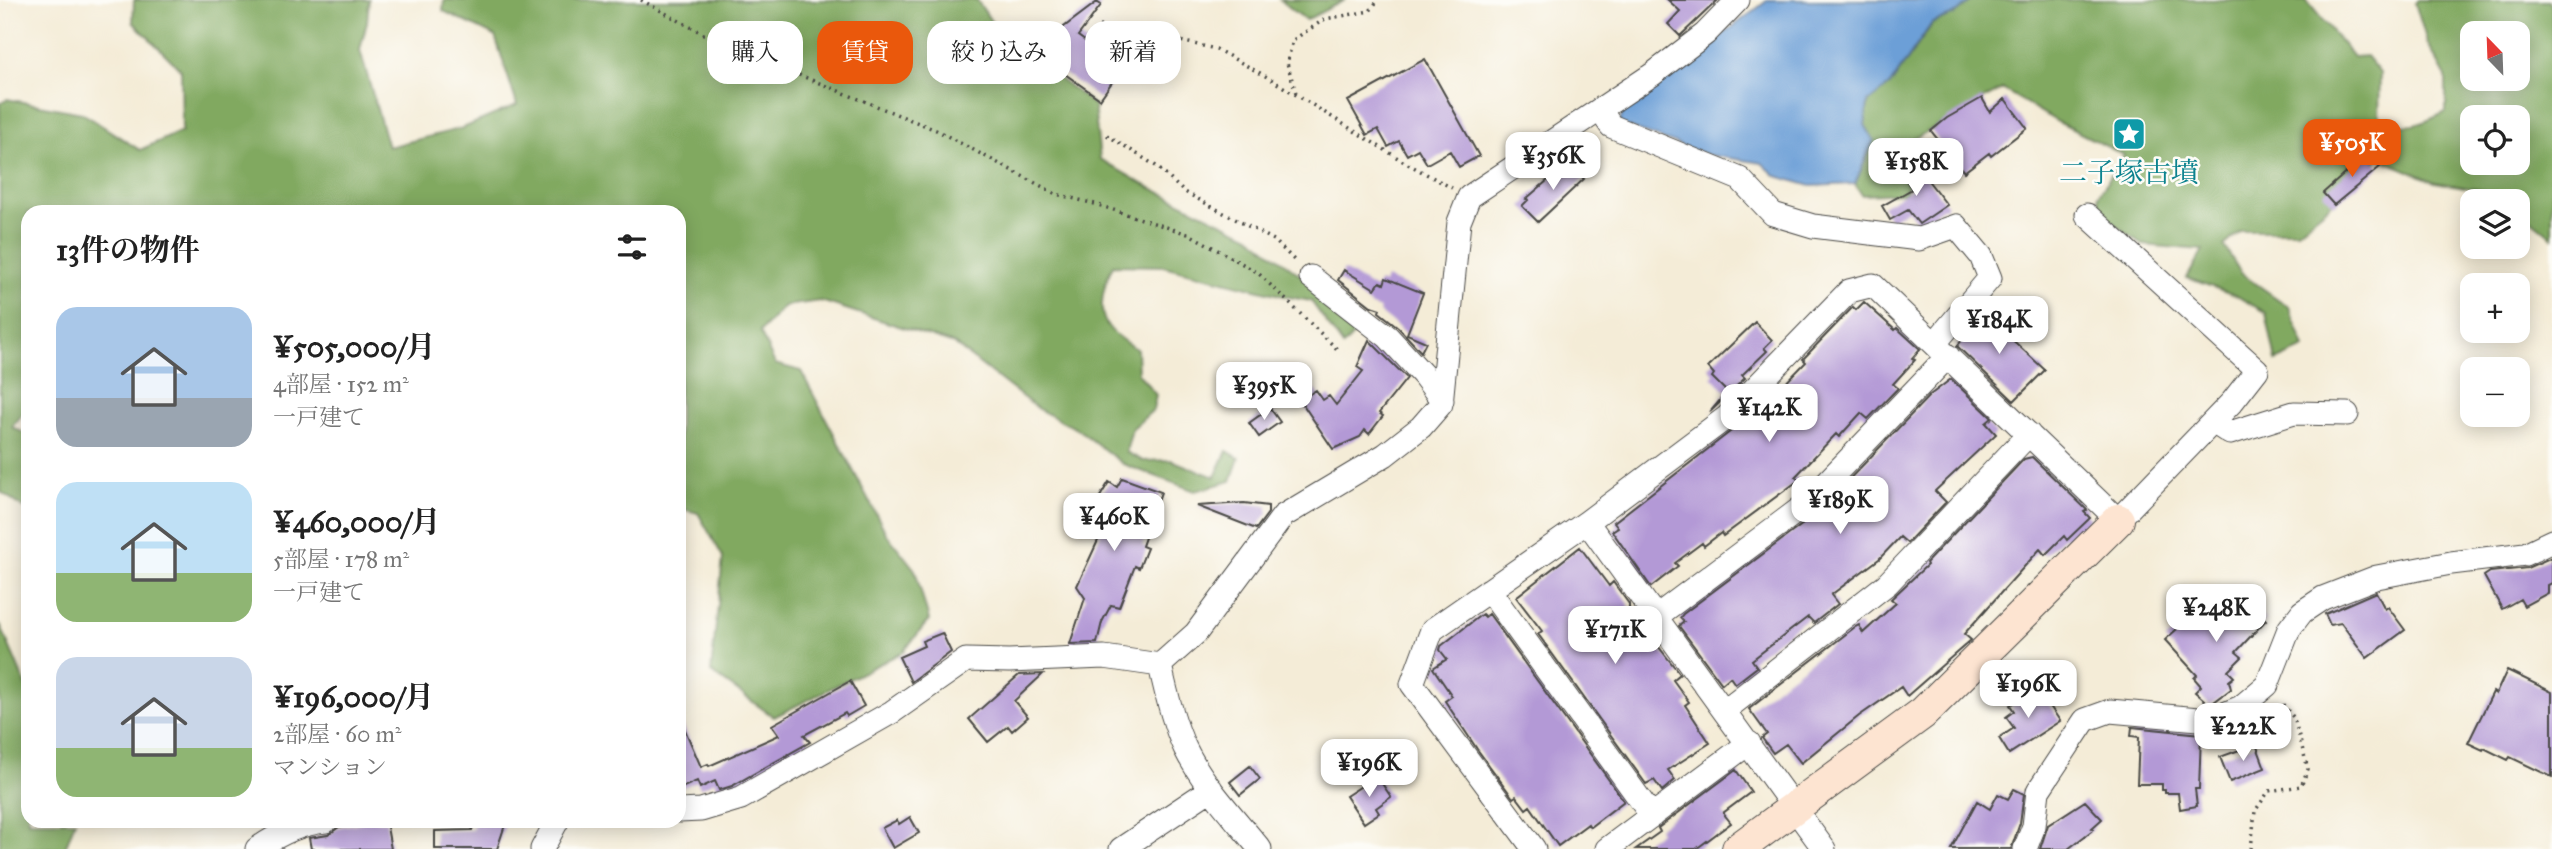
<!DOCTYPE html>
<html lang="ja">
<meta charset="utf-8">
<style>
body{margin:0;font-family:"IM FELL Great Primer","Noto Serif JP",serif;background:#f6f6f6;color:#222;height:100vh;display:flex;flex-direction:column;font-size:26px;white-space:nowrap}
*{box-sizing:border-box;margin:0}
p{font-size:23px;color:#767676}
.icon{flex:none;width:38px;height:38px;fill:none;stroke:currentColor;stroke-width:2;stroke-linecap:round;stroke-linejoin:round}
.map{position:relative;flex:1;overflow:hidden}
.details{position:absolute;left:21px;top:205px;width:665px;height:623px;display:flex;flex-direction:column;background:#fff;border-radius:21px;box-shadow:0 4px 18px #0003}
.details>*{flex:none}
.top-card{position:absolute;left:707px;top:21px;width:665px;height:63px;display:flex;gap:14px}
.needle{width:46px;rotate:337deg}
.tools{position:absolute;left:2460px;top:21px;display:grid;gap:14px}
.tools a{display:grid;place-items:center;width:70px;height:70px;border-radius:14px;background:#fff;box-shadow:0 4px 18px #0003;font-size:35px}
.price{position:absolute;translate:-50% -60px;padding:0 16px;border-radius:14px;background:#fff;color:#222;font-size:23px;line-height:46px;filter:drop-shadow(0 2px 4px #0008)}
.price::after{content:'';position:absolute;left:50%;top:42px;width:21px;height:16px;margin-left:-10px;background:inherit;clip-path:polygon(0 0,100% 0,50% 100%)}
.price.on{background:#ea580c;color:#fff}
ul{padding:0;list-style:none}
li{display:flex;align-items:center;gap:21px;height:175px;padding:0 35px}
li span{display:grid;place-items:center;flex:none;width:196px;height:140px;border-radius:21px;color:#555}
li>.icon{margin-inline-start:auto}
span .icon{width:84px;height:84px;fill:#fffc;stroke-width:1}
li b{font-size:30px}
h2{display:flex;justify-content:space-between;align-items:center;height:84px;padding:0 35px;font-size:30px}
.tag{padding:0 24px;border-radius:21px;background:#fff;box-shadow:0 4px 18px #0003;font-size:24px;line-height:63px}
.tag.on{background:#ea580c;color:#fff}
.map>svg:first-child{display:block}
.forest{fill:#81a960;stroke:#566a46;stroke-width:2;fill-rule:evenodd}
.water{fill:#6c9fd7;stroke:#4c6581;stroke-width:2}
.building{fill:#b399d6}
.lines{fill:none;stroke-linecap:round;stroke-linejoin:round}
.street-casing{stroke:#494845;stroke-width:25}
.secondary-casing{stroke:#494845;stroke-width:34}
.path{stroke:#494845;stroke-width:3.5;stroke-dasharray:2 5;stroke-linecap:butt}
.street{stroke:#fff;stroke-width:23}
.secondary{stroke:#fde4d1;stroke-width:32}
.labels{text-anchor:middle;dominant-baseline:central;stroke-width:5;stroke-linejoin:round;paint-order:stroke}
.culture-label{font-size:28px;fill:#0d838f;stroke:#fdfcf7}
</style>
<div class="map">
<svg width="2552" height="849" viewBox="0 0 2552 849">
<rect width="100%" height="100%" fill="#fdfcf7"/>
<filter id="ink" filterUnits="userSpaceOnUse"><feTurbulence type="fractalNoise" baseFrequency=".0143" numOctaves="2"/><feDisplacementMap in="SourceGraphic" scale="14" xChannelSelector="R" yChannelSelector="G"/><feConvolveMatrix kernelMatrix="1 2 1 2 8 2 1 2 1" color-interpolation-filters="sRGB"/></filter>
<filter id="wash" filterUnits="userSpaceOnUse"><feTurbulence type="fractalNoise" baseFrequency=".00686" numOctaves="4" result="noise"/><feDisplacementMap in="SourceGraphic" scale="28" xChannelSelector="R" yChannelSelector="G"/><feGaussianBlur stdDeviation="1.57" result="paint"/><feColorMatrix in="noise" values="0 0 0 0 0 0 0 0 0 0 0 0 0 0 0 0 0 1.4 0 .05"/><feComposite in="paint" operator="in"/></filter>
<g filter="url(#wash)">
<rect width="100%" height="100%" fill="#f4ecd7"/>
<path class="forest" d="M134,0H369L367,22L360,50L388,147L463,128L517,105L495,36L443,11L444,0H977L999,33L1094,105L1100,159L1145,185L1250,236L1364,324L1343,346L1311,301L1284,296L1163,266L1113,265C1106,279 1098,304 1104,319C1109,332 1126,343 1137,349L1138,373L1156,395L1153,410L1132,429L1126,452L1143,461L1171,460L1215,477L1227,451L1239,458L1231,481L1195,491L1123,464L1079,430L1038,409L954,344L821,301L784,306L760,332L775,364L801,371L886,533L915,570L929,620L903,652L774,717L711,672L723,557L698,513L679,508V212H28V407L12,427L28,435V511L0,491V103L7,99L82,113L140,150L182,131L181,70L133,22Z
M1280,0H1345L1306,20Z
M1972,0H2306L2353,57L2366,56L2380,73L2379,122C2408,130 2420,125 2446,112V77L2427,42L2415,3L2418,0H2549L2552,7V237L2518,209V201H2509L2498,193L2435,182L2379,158L2350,189L2298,231H2241L2224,246L2241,273L2289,307L2305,348L2276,361L2266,313L2235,295L2187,278L2203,250L2143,245L2101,214L2098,196L2124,155L2058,122L2002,89L1909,142L1916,167L1905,193L1862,195L1855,184L1874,140L1865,125L1868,102L1890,85L1933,23L1954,15ZM2473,33H2518V79H2473ZM2473,117H2518V163H2473Z
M0,624L28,690V821H75L65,849H0Z"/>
<path class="water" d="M1768,0H1972L1954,15L1932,23L1890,85L1868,102L1865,125L1874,140L1855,184L1811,186L1776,176L1762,163L1708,155L1619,124L1624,109Z"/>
<g id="blocks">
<path class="building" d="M1668,0H1718L1680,36L1668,24L1680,11Z
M1097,2L1101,5L1078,36L1122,68L1100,99L1044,59L1060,30Z
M1425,59L1479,156L1459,167L1450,151L1427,164L1418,149L1407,155L1399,141L1388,147L1378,129L1367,135L1348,101Z
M1982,98L1990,112L2005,99L2027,128L1991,156L1989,153L1964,172L1931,131L1947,118Z
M2368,153L2380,167L2334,205L2323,193Z
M1569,162L1584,179L1538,222L1522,206L1528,200L1526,199Z
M1916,165L1947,205L1919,224L1908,210L1890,220L1882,206L1912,189L1902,174Z
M1344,270L1375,289L1380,282L1384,284L1386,278L1423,293L1407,334L1426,342L1421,352L1398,327L1379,312L1380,309L1371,306L1338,280Z
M1864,302L1895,330L1897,328L1920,349L1912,358L1915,360L1893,384L1898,388L1868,419L1861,413L1839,437L1836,434L1795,477L1799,480L1723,536L1721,533L1704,546L1702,543L1675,563L1678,566L1651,587L1612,531L1618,527L1614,522L1735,428L1771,391L1775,394L1806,362L1803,359L1853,307L1856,310Z
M1981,311L2045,370L2014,401L1957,346L1964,338L1960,335Z
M1755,322L1772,340L1764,348L1767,351L1742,375L1745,378L1710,412L1727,392L1712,377L1714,374L1708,367Z
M1369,340L1407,378L1379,413L1383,416L1369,434L1365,430L1360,437L1333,449L1300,400L1316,390L1323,400L1329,396L1336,405L1363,371L1357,367Z
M1951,379L1992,418L1986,423L1996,434L1935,491L1946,502L1907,543L1900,537L1879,559L1831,595L1838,604L1814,623L1808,617L1752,660L1757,667L1735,684L1730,677L1722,684L1679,626L1684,622L1680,618L1683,614L1815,515L1930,395Z
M1270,408L1280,422L1259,437L1249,423Z
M2032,457L2087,510L2084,512L2090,518L2067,540L2064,536L2045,555L2040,549L1964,634L1971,640L1907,696L1901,687L1859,716L1801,763L1786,744L1773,753L1762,738L1767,734L1749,709L1855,627L1859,625L1863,633L1896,603L1891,599L1927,565L1926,563L2024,459Z
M1122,478L1161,492L1142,546L1147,548L1139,568L1135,566L1119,607L1111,605L1102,622L1097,643L1070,644L1085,598L1077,586L1101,534L1087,529L1098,500L1109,482L1117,487Z
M1244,503L1268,506V513L1256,529L1197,506Z
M1580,547L1609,586L1613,582L1629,604V609L1680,674L1673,680L1689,702L1685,705L1710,743L1668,770L1675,780L1662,791L1654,780L1646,784L1538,634L1542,631L1516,597Z
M2552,557V583L2548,585V593L2524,606L2520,599L2502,609L2484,576L2490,572L2527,568Z
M2233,590L2266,620L2236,652L2242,657L2228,671L2234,677L2229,681L2231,689L2210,705L2195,692L2201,686L2194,678L2197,675L2165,640L2191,616L2201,626Z
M2376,592L2385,609L2388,607L2405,630L2367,658L2341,623L2330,625L2325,614Z
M1482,614L1485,617L1489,614L1624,801L1590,827L1588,824L1558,846L1530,806L1526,809L1516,796L1513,798L1477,749L1445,701L1452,696L1433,668L1447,659L1440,650L1441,646Z
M942,633L951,652L911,682L899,657L924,646L922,641Z
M2507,670L2552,692V777L2510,757L2508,760L2484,748L2483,750L2468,743L2493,692L2496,694Z
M1043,674L1014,701L1028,717L1012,731L1008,726L988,742L969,719L1019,675Z
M850,681L864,706L847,716L845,713L804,735L810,742L732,786L719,790L715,781L700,788L697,781L679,789V716L701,767L708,764L709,766L779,735L772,725Z
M2037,687L2060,721L2009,754L1999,738L2014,728L2006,717L2014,711L2010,705Z
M2132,727L2201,734L2199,789H2195L2197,806L2180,809L2178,793H2165V790H2162V784H2137L2139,737L2131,736Z
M2256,744L2265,768L2230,782L2220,757Z
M1250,766L1260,779L1240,795L1230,782Z
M1736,770L1751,792L1723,813L1731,823L1696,849H1636L1660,832L1658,828Z
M1377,776L1391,797L1376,808L1379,813L1364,823L1346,796Z
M2014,789L2024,794L2020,823L2011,849H1951L1977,801L1990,809L1998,794L2008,799Z
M2085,801L2102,819L2092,828L2094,829L2068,849H2040L2048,825Z
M910,817L919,833L893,848L882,828L897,820L899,824Z
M370,821H386L391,849H311L309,838L328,835L339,827Z
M475,821H503L502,824L505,825L497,849H435V831L472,830Z"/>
</g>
</g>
<g filter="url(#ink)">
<use href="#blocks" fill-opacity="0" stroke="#494845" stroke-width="2"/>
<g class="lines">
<defs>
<path id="street" d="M1600,110L1611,126L1740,179L1773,214L1813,226L1919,239L1956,226L1981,256L1990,278L1935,343
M1311,277L1388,337L1424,376L1442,400
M2213,422L2230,433L2294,413L2347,414
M1587,522L1824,849
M1489,590L1652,816
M1657,616L1805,505L1948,356
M1160,665C1166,693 1173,723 1185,748C1203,785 1234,817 1260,849
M1725,710L1887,584L2029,434
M679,811L701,810L741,798L892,712L966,660L1009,661L1104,657L1160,665L1196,633L1283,516L1385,455L1421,427L1441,404L1459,222L1469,197L1653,74L1705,34L1738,0
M257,849C277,835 301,823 326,821
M542,849L557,821
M1121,849L1211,789
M1534,849L1412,684L1432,630L1587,522L1727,417L1849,291L1873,285L2118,520L2232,402L2257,370L2087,215
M1607,849L1749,743
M2025,849L2034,826L2038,791L2085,720L2110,711L2210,720L2241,707L2267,685L2289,629L2302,612L2323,598L2377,577L2451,563L2525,554L2552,541"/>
<path id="secondary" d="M1738,849L1923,713L2118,520"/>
</defs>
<use href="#street" class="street-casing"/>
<use href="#secondary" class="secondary-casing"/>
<path class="path" d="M641,0L722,44L936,130L1056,194L1095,204L1191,235L1257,272L1339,351
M1099,26L1144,33L1216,49L1269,78L1406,163L1452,188
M1296,93L1287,63L1293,40L1325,19L1370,11L1378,0
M1107,135L1156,166L1183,191L1274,240L1297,263
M2251,849L2255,811L2269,791L2301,786L2308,769L2294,718L2280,701"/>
<use href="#street" class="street"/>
<use href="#secondary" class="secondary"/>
</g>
</g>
<defs>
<symbol id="sight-square" viewBox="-11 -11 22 22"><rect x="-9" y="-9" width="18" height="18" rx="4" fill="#0f9aa8" stroke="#fdfcf7"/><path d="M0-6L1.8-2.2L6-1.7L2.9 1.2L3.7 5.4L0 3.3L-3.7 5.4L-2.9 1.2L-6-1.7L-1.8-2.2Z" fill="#fff"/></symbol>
</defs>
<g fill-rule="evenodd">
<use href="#sight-square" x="2110" y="115" width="38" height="38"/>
</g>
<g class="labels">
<g class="culture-label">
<text x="2129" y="172">二子塚古墳</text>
</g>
</g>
</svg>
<div class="tools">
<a><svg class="needle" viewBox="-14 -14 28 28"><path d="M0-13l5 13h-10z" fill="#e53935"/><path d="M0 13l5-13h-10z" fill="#767676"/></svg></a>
<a><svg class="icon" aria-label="locate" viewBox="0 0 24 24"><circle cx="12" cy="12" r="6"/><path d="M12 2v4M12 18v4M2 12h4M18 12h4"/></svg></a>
<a><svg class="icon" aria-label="layers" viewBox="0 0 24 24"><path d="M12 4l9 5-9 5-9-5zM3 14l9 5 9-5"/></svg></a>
<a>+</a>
<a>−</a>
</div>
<b class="price on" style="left:2352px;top:179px">¥505K</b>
<b class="price" style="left:1553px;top:192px">¥356K</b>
<b class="price" style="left:1916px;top:198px">¥158K</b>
<b class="price" style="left:1999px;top:356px">¥184K</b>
<b class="price" style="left:1264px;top:422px">¥395K</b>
<b class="price" style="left:1769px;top:444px">¥142K</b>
<b class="price" style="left:1840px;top:536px">¥189K</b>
<b class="price" style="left:1114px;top:553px">¥460K</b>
<b class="price" style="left:2216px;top:644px">¥248K</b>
<b class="price" style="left:1615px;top:666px">¥171K</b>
<b class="price" style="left:2028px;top:720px">¥196K</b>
<b class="price" style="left:2243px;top:763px">¥222K</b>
<b class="price" style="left:1369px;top:799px">¥196K</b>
<div class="top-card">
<a class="tag">購入</a>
<a class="tag on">賃貸</a>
<a class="tag">絞り込み</a>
<a class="tag">新着</a>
</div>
<section class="details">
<h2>13件の物件<svg class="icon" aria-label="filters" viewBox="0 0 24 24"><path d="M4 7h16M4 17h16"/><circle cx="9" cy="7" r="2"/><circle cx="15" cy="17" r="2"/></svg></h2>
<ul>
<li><span style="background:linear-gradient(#a9c7e8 65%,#9aa5b1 0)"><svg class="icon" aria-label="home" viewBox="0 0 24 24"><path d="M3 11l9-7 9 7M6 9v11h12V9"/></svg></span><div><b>¥505,000/月</b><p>4部屋 · 152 m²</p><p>一戸建て</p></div></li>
<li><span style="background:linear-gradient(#bfe0f5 65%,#8fb573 0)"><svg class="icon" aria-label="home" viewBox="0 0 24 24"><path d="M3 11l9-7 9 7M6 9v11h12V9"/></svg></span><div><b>¥460,000/月</b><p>5部屋 · 178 m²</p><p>一戸建て</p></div></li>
<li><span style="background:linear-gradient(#c9d6e8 65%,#8fb573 0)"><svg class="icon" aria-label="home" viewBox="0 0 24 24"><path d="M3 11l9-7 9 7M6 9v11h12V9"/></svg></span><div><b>¥196,000/月</b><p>2部屋 · 60 m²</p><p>マンション</p></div></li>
</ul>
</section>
</div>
